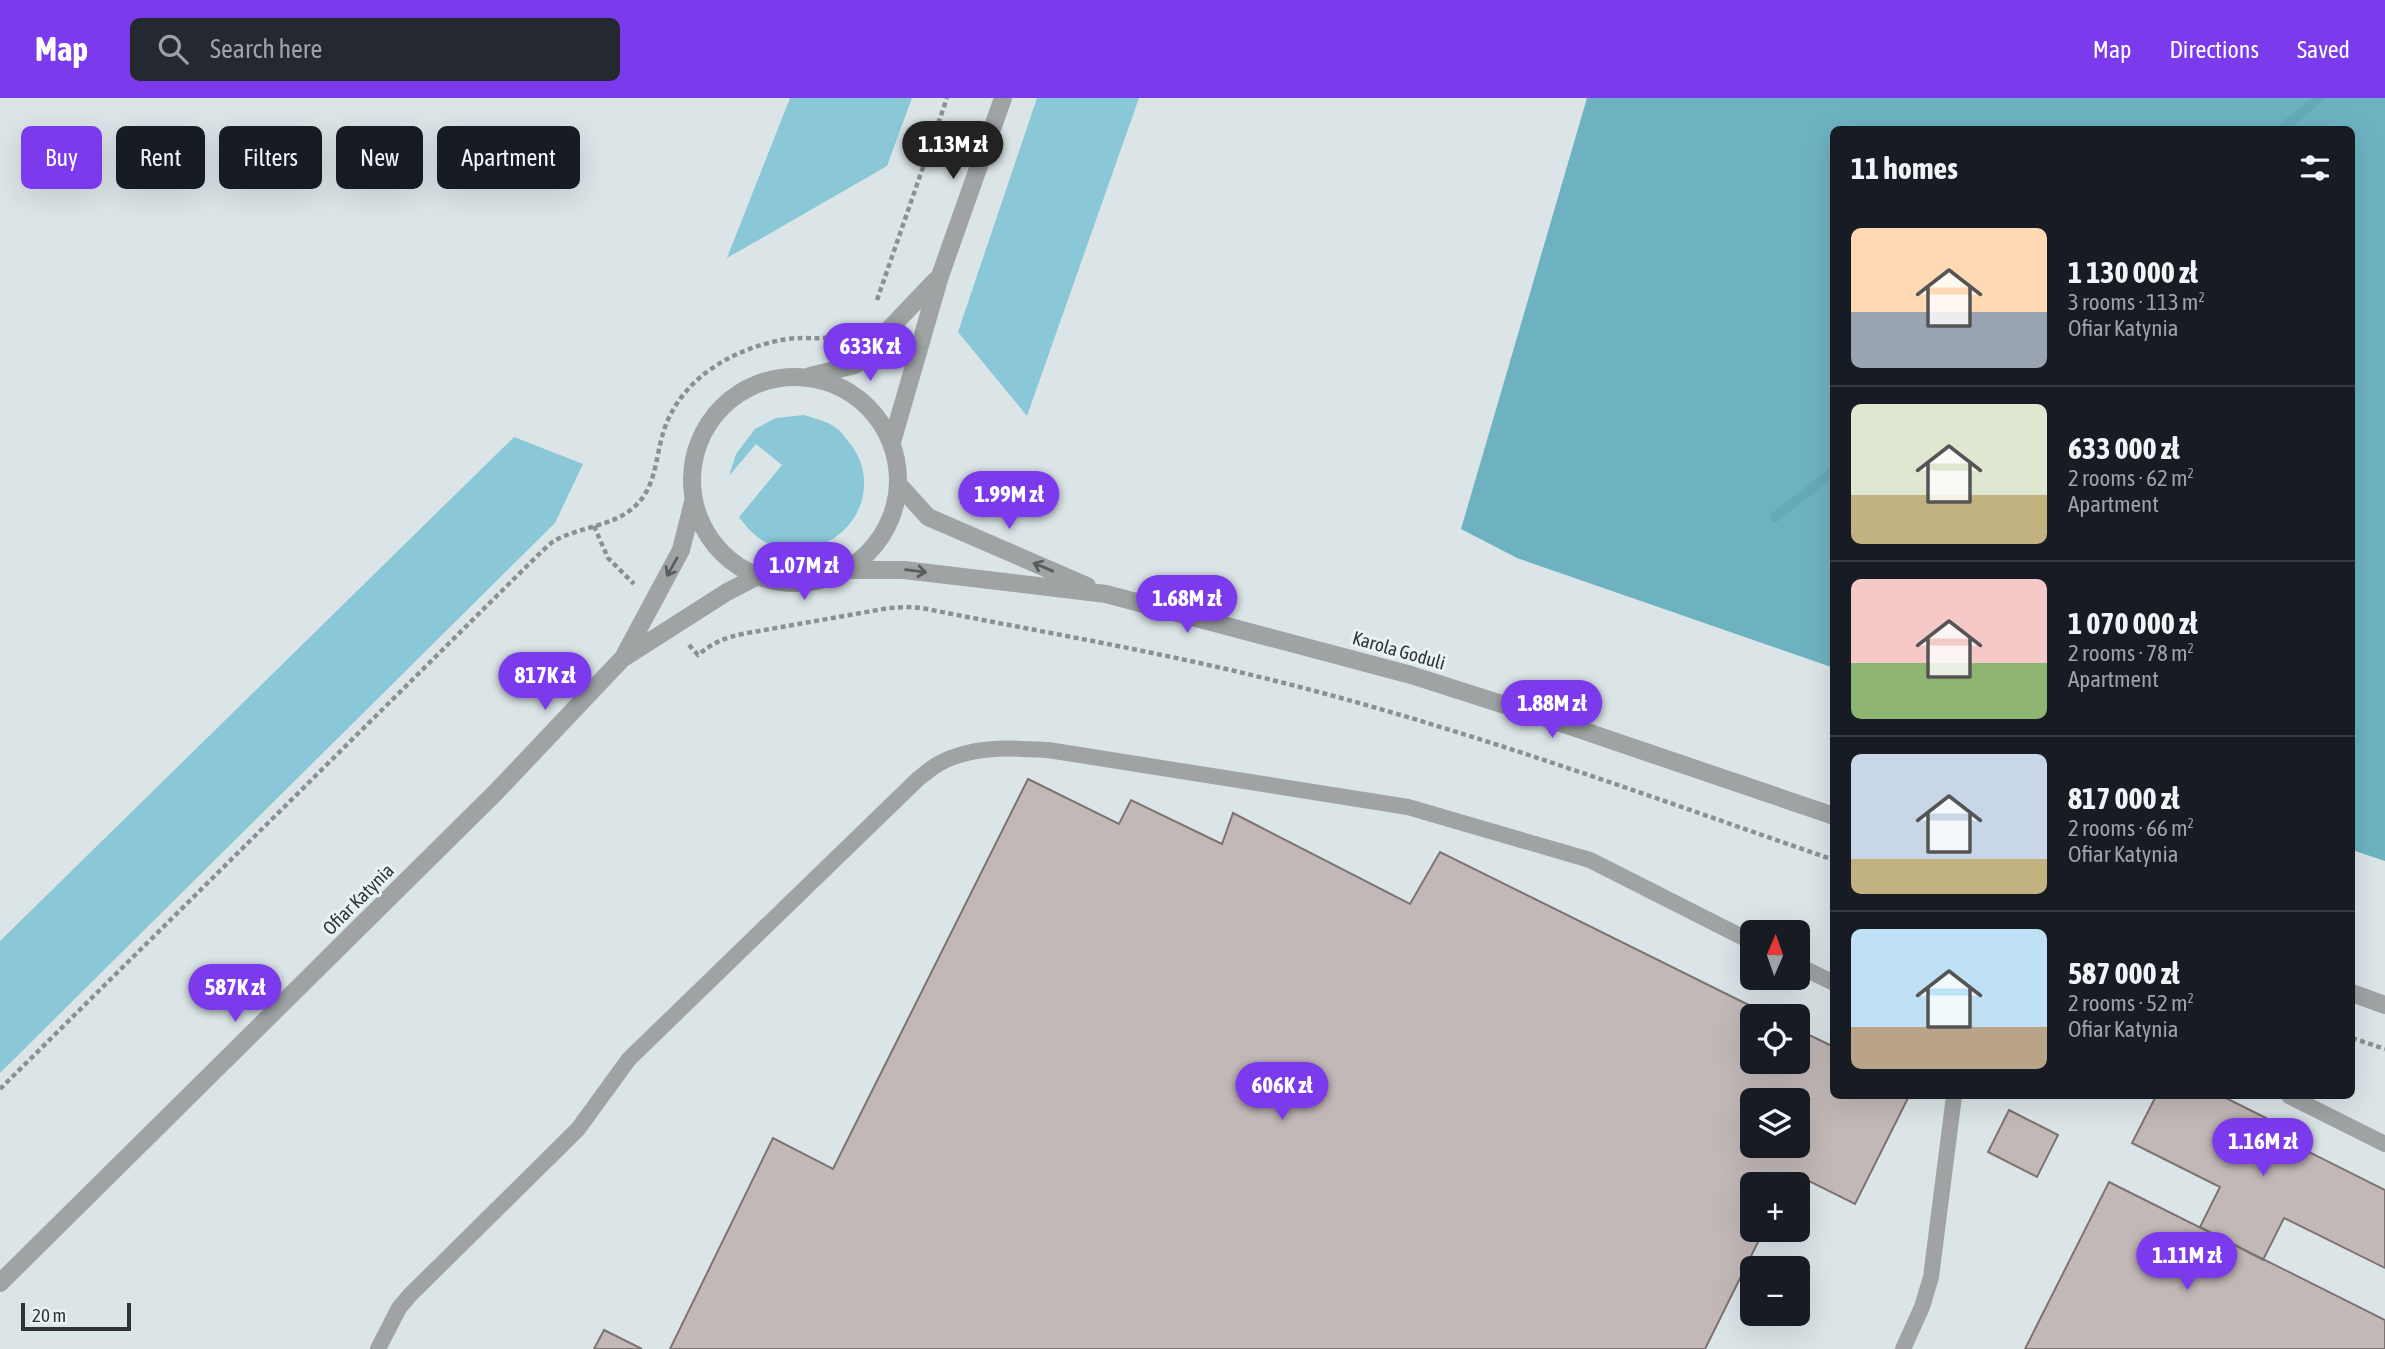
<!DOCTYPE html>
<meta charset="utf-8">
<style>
body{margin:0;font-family:"Asap Condensed",sans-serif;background:#242831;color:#f1f3f6;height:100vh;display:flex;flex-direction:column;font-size:26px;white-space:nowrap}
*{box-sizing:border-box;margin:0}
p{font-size:23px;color:#9ea1a6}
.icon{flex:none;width:38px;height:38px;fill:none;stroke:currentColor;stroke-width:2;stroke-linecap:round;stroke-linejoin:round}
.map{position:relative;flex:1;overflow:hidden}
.panel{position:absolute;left:1830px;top:28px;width:525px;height:973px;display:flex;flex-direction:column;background:#171b24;border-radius:10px;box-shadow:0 7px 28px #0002}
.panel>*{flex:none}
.top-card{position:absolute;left:21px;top:28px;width:665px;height:63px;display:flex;gap:14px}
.needle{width:46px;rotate:2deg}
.buttons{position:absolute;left:1740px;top:822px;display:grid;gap:14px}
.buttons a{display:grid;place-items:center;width:70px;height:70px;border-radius:10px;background:#171b24;box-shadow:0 7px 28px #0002;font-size:35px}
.scale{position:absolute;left:21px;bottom:18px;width:110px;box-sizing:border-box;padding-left:7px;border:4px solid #313536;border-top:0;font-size:19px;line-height:24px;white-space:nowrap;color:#313536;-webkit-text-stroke:5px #e8f3f5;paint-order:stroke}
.price{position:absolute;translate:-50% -60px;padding:0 16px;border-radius:24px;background:#7c3aed;color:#fff;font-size:23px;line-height:46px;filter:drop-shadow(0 2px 4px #0008)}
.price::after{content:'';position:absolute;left:50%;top:42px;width:21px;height:16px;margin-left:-10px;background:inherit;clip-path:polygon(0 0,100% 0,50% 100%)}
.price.on{background:#222;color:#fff}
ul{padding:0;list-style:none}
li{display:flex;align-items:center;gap:21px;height:175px;padding:0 21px}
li+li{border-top:2px solid #363941}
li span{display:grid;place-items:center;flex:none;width:196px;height:140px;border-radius:10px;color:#555}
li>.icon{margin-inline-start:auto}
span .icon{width:84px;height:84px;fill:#fffc;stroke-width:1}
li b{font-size:30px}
h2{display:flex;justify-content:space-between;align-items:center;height:84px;padding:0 21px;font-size:30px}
.tag{padding:0 24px;border-radius:10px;background:#171b24;box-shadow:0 7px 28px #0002;font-size:24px;line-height:63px}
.tag.on{background:#7c3aed;color:#fff}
header{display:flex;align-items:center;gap:42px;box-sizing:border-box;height:98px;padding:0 35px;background:#7c3aed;color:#fff}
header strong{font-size:33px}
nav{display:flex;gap:38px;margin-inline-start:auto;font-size:24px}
.search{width:490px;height:63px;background:#242831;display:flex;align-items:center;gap:18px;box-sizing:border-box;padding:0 24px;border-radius:10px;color:#9ea1a6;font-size:26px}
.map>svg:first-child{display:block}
.green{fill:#8ac8d7}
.forest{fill:#6eb2c2}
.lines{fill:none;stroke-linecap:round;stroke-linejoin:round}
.stream{stroke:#65a9b9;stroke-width:10}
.building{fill:#c3b8b8;stroke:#7c7372;stroke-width:2;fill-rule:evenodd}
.path{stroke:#8a9193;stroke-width:4.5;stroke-dasharray:5 3.5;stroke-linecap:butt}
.service{stroke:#9fa3a4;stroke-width:16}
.tertiary{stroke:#9fa3a4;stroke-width:18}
.oneway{stroke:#585c5c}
.labels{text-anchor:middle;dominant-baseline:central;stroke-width:6;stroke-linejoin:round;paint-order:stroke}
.street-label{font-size:19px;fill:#313536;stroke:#e8f3f5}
</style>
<header>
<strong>Map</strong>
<div class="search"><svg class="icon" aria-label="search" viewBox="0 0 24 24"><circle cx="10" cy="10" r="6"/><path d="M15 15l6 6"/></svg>Search here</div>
<nav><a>Map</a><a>Directions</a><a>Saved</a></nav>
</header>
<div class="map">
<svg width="2385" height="1251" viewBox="0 0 2385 1251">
<rect width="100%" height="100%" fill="#dbe5e8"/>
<path class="green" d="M790,0H912L887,68L727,160Z
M1037,0H1139L1027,318L958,234Z
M804,317C813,320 822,322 830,326C840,331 845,339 852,348C886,396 844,459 787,450C782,449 775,449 771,447C758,442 747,430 739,419L782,367L756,346L729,378L736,356L755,331L776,320Z
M514,339L583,366L555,425L0,975V843Z"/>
<path class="forest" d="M1587,0H2385V763L2352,752V32H1834V570L1517,460L1461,431Z"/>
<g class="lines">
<path class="stream" d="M2281,32L2319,0
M1775,419L1834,373"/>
</g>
<path class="building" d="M1028,681L1119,726L1131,702L1222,746L1233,715L1410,806L1440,754L1773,919H1752V964H1797V931L1834,949V998H1909L1855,1106L1793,1075L1787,1087H1752V1132H1764L1705,1251H670L773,1040L833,1071ZM1752,1003H1797V1048H1752Z
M2156,998H2222L2266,1020L2261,1030L2385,1092V1170L2284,1120L2263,1162L2200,1129L2220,1089L2132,1045Z
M2009,1012L2058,1037L2037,1079L1988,1054Z
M2109,1084L2385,1222V1251H2025Z
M604,1232L642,1251H594Z"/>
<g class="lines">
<path class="path" d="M877,202L947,0
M594,428L608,460L634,486
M689,547L698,557C712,545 724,540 742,536L889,510L906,509L922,510C1041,534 1162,554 1280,584C1468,631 1651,699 1834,762
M2352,940L2385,951
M0,991L538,457C543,453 548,447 554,443C578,429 611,429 633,410C657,390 655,359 664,332C682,279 734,250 787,241C809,238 823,244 845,235"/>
<path class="service" d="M1797,867L1834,885
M2289,998L2385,1046
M378,1251L399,1210L410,1197L578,1031L629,961L918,681C925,676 932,669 940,665C973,647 1012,650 1048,652L1408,709L1590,762L1752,844
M1903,1251L1922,1209L1931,1179L1954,998"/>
<path class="tertiary" d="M810,278L855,267L936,182
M692 382a103 103 0 1 1 206 0a103 103 0 1 1-206 0Z
M892,344L940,178L1003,0
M899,387L928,419L1087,488
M848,472H904L1106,496L1411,577L1552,622L1834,718
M624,558L681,452L693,404
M2352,895L2385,907
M0,1185L496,694L622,561L727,494L756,479"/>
</g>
<defs><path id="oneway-shaft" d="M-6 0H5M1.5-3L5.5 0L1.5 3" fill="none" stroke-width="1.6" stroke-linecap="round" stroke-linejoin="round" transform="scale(1.75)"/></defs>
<g class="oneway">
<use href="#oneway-shaft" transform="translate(672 469) rotate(119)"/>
<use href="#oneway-shaft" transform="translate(1043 469) rotate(-157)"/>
<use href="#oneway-shaft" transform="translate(916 473) rotate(7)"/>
</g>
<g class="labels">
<g class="street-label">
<text transform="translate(1399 552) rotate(16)">Karola Goduli</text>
<text transform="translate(358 801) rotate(-45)">Ofiar Katynia</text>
</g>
</g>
</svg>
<div class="buttons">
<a><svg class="needle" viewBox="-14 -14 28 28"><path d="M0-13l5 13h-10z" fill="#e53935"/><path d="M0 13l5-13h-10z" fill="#9ea1a6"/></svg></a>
<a><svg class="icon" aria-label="locate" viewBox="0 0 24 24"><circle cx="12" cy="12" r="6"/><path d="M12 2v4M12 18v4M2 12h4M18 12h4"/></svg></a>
<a><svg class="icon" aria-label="layers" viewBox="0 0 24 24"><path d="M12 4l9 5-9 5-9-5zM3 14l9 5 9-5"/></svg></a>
<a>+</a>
<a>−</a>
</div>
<div class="scale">20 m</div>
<b class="price on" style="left:953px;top:83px">1.13M zł</b>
<b class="price" style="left:870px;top:285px">633K zł</b>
<b class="price" style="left:1009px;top:433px">1.99M zł</b>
<b class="price" style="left:804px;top:504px">1.07M zł</b>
<b class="price" style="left:1187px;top:537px">1.68M zł</b>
<b class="price" style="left:545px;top:614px">817K zł</b>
<b class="price" style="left:1552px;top:642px">1.88M zł</b>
<b class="price" style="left:235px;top:926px">587K zł</b>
<b class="price" style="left:1282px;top:1024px">606K zł</b>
<b class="price" style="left:2263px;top:1080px">1.16M zł</b>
<b class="price" style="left:2187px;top:1194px">1.11M zł</b>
<div class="top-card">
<a class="tag on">Buy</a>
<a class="tag">Rent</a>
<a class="tag">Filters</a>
<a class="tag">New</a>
<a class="tag">Apartment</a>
</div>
<section class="panel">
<h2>11 homes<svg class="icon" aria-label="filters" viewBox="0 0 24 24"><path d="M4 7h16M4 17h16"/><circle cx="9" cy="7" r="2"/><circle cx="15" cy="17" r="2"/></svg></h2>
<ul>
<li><span style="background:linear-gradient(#ffd9b3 60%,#9aa5b1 0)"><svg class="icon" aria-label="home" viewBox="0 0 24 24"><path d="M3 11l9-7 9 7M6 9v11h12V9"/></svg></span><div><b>1 130 000 zł</b><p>3 rooms · 113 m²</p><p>Ofiar Katynia</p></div></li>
<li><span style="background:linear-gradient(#dfe7d0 65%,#c2b280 0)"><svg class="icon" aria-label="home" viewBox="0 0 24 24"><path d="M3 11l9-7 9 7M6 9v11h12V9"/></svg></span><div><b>633 000 zł</b><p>2 rooms · 62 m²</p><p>Apartment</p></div></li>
<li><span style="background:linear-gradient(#f6c9c9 60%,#8fb573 0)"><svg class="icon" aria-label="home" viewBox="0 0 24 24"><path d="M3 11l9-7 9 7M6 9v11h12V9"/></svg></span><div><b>1 070 000 zł</b><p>2 rooms · 78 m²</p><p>Apartment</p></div></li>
<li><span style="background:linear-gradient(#c9d6e8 75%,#c2b280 0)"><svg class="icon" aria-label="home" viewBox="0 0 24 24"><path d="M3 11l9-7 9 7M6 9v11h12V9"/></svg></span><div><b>817 000 zł</b><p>2 rooms · 66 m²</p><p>Ofiar Katynia</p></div></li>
<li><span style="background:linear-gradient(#bfe0f5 70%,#b9a48a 0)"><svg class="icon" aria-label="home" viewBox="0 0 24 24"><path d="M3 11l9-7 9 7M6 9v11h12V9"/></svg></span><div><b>587 000 zł</b><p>2 rooms · 52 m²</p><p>Ofiar Katynia</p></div></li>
</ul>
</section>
</div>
